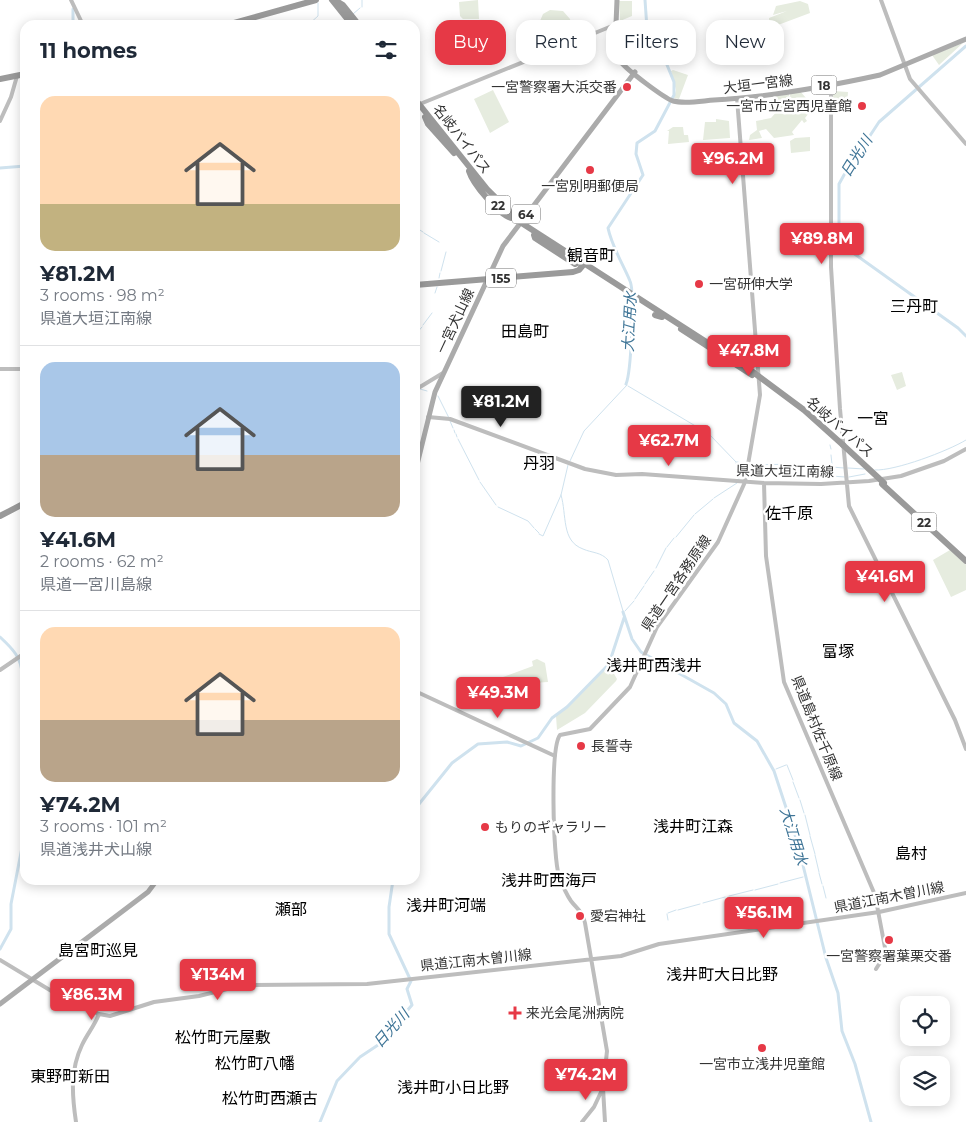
<!DOCTYPE html>
<meta charset="utf-8">
<style>
body{margin:0;font-family:Montserrat,"Noto Sans JP",sans-serif;background:#f6f6f7;color:#1f2937;height:100vh;display:flex;flex-direction:column;font-size:19px;white-space:nowrap}
*{box-sizing:border-box;margin:0}
p{font-size:16px;color:#747a83}
.icon{flex:none;width:28px;height:28px;fill:none;stroke:currentColor;stroke-width:2;stroke-linecap:round;stroke-linejoin:round}
.map{position:relative;flex:1;overflow:hidden}
.side{position:absolute;left:20px;top:20px;width:400px;height:865px;display:flex;flex-direction:column;background:#fff;border-radius:15px;box-shadow:0 2px 12px #0003}
.side>*{flex:none}
.top-card{position:absolute;left:435px;top:20px;width:455px;height:45px;display:flex;gap:10px}
.buttons{position:absolute;left:900px;top:996px;display:grid;gap:10px}
.buttons a{display:grid;place-items:center;width:50px;height:50px;border-radius:10px;background:#fff;box-shadow:0 2px 12px #0003;font-size:25px}
.price{position:absolute;translate:-50% -42px;padding:0 11px;border-radius:5px;background:#e63946;color:#fff;font-size:16px;line-height:32px;filter:drop-shadow(0 1px 2px #0008)}
.price::after{content:'';position:absolute;left:50%;top:30px;width:15px;height:11px;margin-left:-8px;background:inherit;clip-path:polygon(0 0,100% 0,50% 100%)}
.price.current{background:#222;color:#fff}
ul{padding:0;list-style:none}
li{display:grid;align-content:center;gap:10px;height:265px;padding:0 20px}
li+li{border-top:1px solid #e0e1e3}
li span{display:grid;place-items:center;height:155px;border-radius:15px;color:#555}
li>.icon{margin-inline-start:auto}
span .icon{width:90px;height:90px;fill:#fffc;stroke-width:1}
li b{font-size:21px}
h2{display:flex;justify-content:space-between;align-items:center;height:60px;padding:0 20px;font-size:21px}
.pill{padding:0 18px;border-radius:15px;background:#fff;box-shadow:0 2px 12px #0003;font-size:18px;line-height:45px}
.pill.current{background:#e63946;color:#fff}
.map>svg:first-child{display:block}
.green{fill:#e6ecdf}
.lines{fill:none;stroke-linecap:round;stroke-linejoin:round}
.stream{stroke:#cfe2ee;stroke-width:1}
.river{stroke:#cfe2ee;stroke-width:3}
.secondary{stroke:#bdbdbd;stroke-width:4}
.primary{stroke:#ababab;stroke-width:5}
.highway{stroke:#9a9a9a;stroke-width:6}
.highway-bridge{stroke:#9a9a9a;stroke-width:6}
.poi-dot{fill:#e63946;stroke:#fff;stroke-width:2}
.labels{text-anchor:middle;dominant-baseline:central;stroke-width:5;stroke-linejoin:round;paint-order:stroke}
.shield{fill:#fff;stroke:#707070;stroke-width:1}
.shield-label{font-size:12px;font-weight:bold;fill:#333}
.street-label{font-size:14px;fill:#333;stroke:#fff}
.poi-label{font-size:14px;fill:#333;stroke:#fff;text-anchor:start}
.water-label{font-size:15px;font-style:italic;fill:#3f7597;stroke:#fff}
.quarter-label{font-size:16px;fill:#000;stroke:#fff}
</style>
<div class="map">
<svg width="966" height="1122" viewBox="0 0 966 1122">
<rect width="100%" height="100%" fill="#fff"/>
<path class="green" d="M478,0L479,19H463L460,16L459,2Z
M619,1H632V16L620,21Z
M800,1L808,4L810,13L770,28L769,18L787,11L773,15L776,6Z
M550,10L563,11L570,19L572,29C568,38 557,44 547,44L540,38V21L543,14Z
M963,43L939,65L932,55Z
M673,70L688,75L679,99L674,98L676,90L671,71Z
M493,90L509,122L490,133L474,99Z
M800,91L806,98H813V105H810L809,113L805,118L807,121L804,123L802,120L792,132L794,135L774,138L766,129L759,131L762,138L749,140L750,135L757,130L756,121L771,118L779,109L775,101V96L789,94V97L791,93Z
M833,91L848,92L847,105L841,108L833,107Z
M716,119L729,121L730,138L703,140L705,122H716Z
M673,127H683L684,135H688L689,142L668,144L669,131H667Z
M810,137V151L791,153L790,141L795,138Z
M902,372L906,386L897,390L891,375Z
M950,550L966,565V590L951,597L933,560Z
M537,659L545,663L548,682L505,685L503,677L533,666L532,661Z
M609,665L617,679L616,681L585,713L557,730L556,716Z"/>
<g class="lines">
<path class="stream" d="M362,0V7
M353,14L360,8
M308,25L318,16V3
M341,25L344,21
M415,227L423,232
M424,233L439,242
M441,271L446,252
M439,278L440,273
M435,293L437,287
M423,325L432,313
M415,335L422,327
M415,382L417,387
M628,386L709,434L737,463L739,469
M420,389L427,391
M438,396L449,418
M450,421L453,428
M454,430L455,433
M456,434L457,437
M458,439L479,480
M830,445L831,449
M831,455L832,464
M570,461L584,431L627,385
M750,465L795,464L844,468
M848,468L864,469
M875,470C895,471 948,451 966,440
M804,474L845,477
M849,477L865,474
M738,480L741,474
M480,482L496,505
M561,495C567,515 561,541 583,549C592,553 601,552 608,560L623,611
M714,498L737,483
M498,507L528,521L534,528
M695,514L713,499
M535,529L539,533
M539,534L543,536L561,495L568,465
M676,537L694,515
M667,547L674,538
M656,568L666,548
M645,584L654,571
M635,599L644,586
M625,611L634,601
M787,765L793,780
M776,769L786,765
M793,782L799,798
M800,800L804,813
M805,815L810,835
M810,836L815,854
M815,855L819,872
M819,873L822,884
M780,883L803,877
M823,886L826,898
M755,890L778,884
M729,896L753,890
M703,903L725,897
M678,910L700,904
M668,913L676,910
M667,914L668,920"/>
<path class="river" d="M73,9V25
M966,46L879,122L844,175L839,184V228L841,237L849,250L958,328L966,336
M0,168L25,166
M626,384C631,373 635,292 630,281C623,264 612,247 608,228L643,175L636,154L637,143L655,131L674,95V82L665,60L650,48L648,43L645,0
M737,463L745,465
M623,612L632,639L641,652L714,693L726,704L734,723L757,741L774,771L797,841L826,958L838,993L842,1031L855,1064L871,1122
M0,637C12,648 22,658 22,675C22,683 20,688 25,695
M478,744L507,742L521,746L538,738L552,718L567,707L609,664L624,618
M415,809L452,763L478,744
M0,949L11,929V904L25,832
M360,1057L378,1045L412,1005L407,989L411,981L389,934V907L393,880
M320,1122L337,1081L359,1058"/>
<path class="secondary" d="M71,0L83,25
M881,0L910,79L966,144
M831,84V267L840,409L849,506L955,720L966,749
M415,106L617,24
M0,121L11,97L17,76
M0,369H25
M415,390L443,373
M428,417L450,419L585,469L616,475L642,474L764,483L821,484L869,481L901,476L944,461L966,449
M764,483L766,556L784,682L875,895L886,953L876,969
M0,670L25,653
M415,691L555,756
M0,960L68,1001L99,1014L110,1016L154,1002L199,996L243,985L367,984L621,956L659,944L879,912L966,893
M76,1122C72,1095 70,1070 82,1045C87,1034 95,1025 99,1014
M582,1122L594,1107L602,1090
M605,1122L603,1088L607,1051L585,923C583,912 577,909 571,901C566,894 562,884 559,876C553,858 550,748 560,735L590,729L630,687L657,627L718,542L745,482L760,395L737,98"/>
<path class="primary" d="M617,0L616,24L621,62C627,70 664,98 673,101C685,104 701,101 714,100C770,97 825,87 880,75L966,39
M415,473L435,392L503,246L635,72
M0,1004L148,892L157,880"/>
<path class="highway" d="M332,0L352,25
M338,2L343,5L359,25
M227,25L316,0
M0,79L25,74
M415,99L487,189L520,222L753,372L804,410L843,445
M425,117L428,124L454,153
M469,171C473,184 498,214 511,218
M534,235L535,238L575,264L577,263
M415,285L573,272L579,270L584,264
M655,315L662,317
M681,329L752,375
M882,484L966,561
M0,516L25,503"/>
<path class="highway-bridge" d="M843,445L884,483"/>
</g>
<g class="poi-dot">
<circle cx="627" cy="87" r="5"/>
<circle cx="862" cy="106" r="5"/>
<circle cx="590" cy="170" r="5"/>
<circle cx="699" cy="284" r="5"/>
<circle cx="581" cy="746" r="5"/>
<circle cx="485" cy="827" r="5"/>
<circle cx="580" cy="916" r="5"/>
<circle cx="889" cy="940" r="5"/>
<path d="M512.5 1005.5h5v5h5v5h-5v5h-5v-5h-5v-5h5z"/>
<circle cx="762" cy="1048" r="5"/>
</g>
<g class="labels">
<g class="shield">
<rect x="811.5" y="75.5" width="25" height="19" rx="4"/>
<rect x="485.5" y="195.5" width="25" height="19" rx="4"/>
<rect x="512" y="204.5" width="28" height="19" rx="4"/>
<rect x="486" y="268.5" width="30" height="19" rx="4"/>
<rect x="911.5" y="512.5" width="25" height="19" rx="4"/>
</g>
<g class="shield-label">
<text x="824" y="85">18</text>
<text x="498" y="205">22</text>
<text x="526" y="214">64</text>
<text x="501" y="278">155</text>
<text x="924" y="522">22</text>
</g>
<g class="street-label">
<text transform="translate(758 84) rotate(-7)">大垣一宮線</text>
<text transform="translate(462 139) rotate(52)">名岐バイパス</text>
<text transform="translate(455 321) rotate(-65)">一宮犬山線</text>
<text transform="translate(840 427) rotate(41)">名岐バイパス</text>
<text transform="translate(785 471) rotate(1)">県道大垣江南線</text>
<text transform="translate(676 583) rotate(-56)">県道一宮各務原線</text>
<text transform="translate(817 728) rotate(68)">県道島村佐千原線</text>
<text transform="translate(889 897) rotate(-11)">県道江南木曽川線</text>
<text transform="translate(476 960) rotate(-6)">県道江南木曽川線</text>
</g>
<g class="poi-label">
<text x="617" y="87" text-anchor="end">一宮警察署大浜交番</text>
<text x="852" y="106" text-anchor="end">一宮市立宮西児童館</text>
<text x="590" y="186" text-anchor="middle">一宮別明郵便局</text>
<text x="709" y="284">一宮研伸大学</text>
<text x="591" y="746">長誓寺</text>
<text x="495" y="827">もりのギャラリー</text>
<text x="590" y="916">愛宕神社</text>
<text x="889" y="956" text-anchor="middle">一宮警察署葉栗交番</text>
<text x="526" y="1013">来光会尾洲病院</text>
<text x="762" y="1064" text-anchor="middle">一宮市立浅井児童館</text>
</g>
<g class="water-label">
<text transform="translate(856 156) rotate(-58)">日光川</text>
<text transform="translate(629 322) rotate(-87)">大江用水</text>
<text transform="translate(794 836) rotate(73)">大江用水</text>
<text transform="translate(391 1028) rotate(-48)">日光川</text>
</g>
<g class="quarter-label">
<text x="591" y="255">観音町</text>
<text x="914" y="306">三丹町</text>
<text x="525" y="331">田島町</text>
<text x="873" y="418">一宮</text>
<text x="539" y="463">丹羽</text>
<text x="789" y="513">佐千原</text>
<text x="838" y="651">富塚</text>
<text x="654" y="665">浅井町西浅井</text>
<text x="693" y="826">浅井町江森</text>
<text x="911" y="853">島村</text>
<text x="549" y="880">浅井町西海戸</text>
<text x="446" y="905">浅井町河端</text>
<text x="291" y="909">瀬部</text>
<text x="98" y="950">島宮町巡見</text>
<text x="722" y="974">浅井町大日比野</text>
<text x="223" y="1037">松竹町元屋敷</text>
<text x="255" y="1063">松竹町八幡</text>
<text x="70" y="1076">東野町新田</text>
<text x="453" y="1087">浅井町小日比野</text>
<text x="270" y="1098">松竹町西瀬古</text>
</g>
</g>
</svg>
<div class="buttons">
<a><svg class="icon" aria-label="locate" viewBox="0 0 24 24"><circle cx="12" cy="12" r="6"/><path d="M12 2v4M12 18v4M2 12h4M18 12h4"/></svg></a>
<a><svg class="icon" aria-label="layers" viewBox="0 0 24 24"><path d="M12 4l9 5-9 5-9-5zM3 14l9 5 9-5"/></svg></a>
</div>
<b class="price" style="left:733px;top:185px">¥96.2M</b>
<b class="price" style="left:822px;top:265px">¥89.8M</b>
<b class="price" style="left:749px;top:377px">¥47.8M</b>
<b class="price current" style="left:501px;top:428px">¥81.2M</b>
<b class="price" style="left:669px;top:467px">¥62.7M</b>
<b class="price" style="left:885px;top:603px">¥41.6M</b>
<b class="price" style="left:498px;top:719px">¥49.3M</b>
<b class="price" style="left:764px;top:939px">¥56.1M</b>
<b class="price" style="left:218px;top:1001px">¥134M</b>
<b class="price" style="left:92px;top:1021px">¥86.3M</b>
<b class="price" style="left:586px;top:1101px">¥74.2M</b>
<div class="top-card">
<a class="pill current">Buy</a>
<a class="pill">Rent</a>
<a class="pill">Filters</a>
<a class="pill">New</a>
</div>
<section class="side">
<h2>11 homes<svg class="icon" aria-label="filters" viewBox="0 0 24 24"><path d="M4 7h16M4 17h16"/><circle cx="9" cy="7" r="2"/><circle cx="15" cy="17" r="2"/></svg></h2>
<ul>
<li><span style="background:linear-gradient(#ffd9b3 70%,#c2b280 0)"><svg class="icon" aria-label="home" viewBox="0 0 24 24"><path d="M3 11l9-7 9 7M6 9v11h12V9"/></svg></span><div><b>¥81.2M</b><p>3 rooms · 98 m²</p><p>県道大垣江南線</p></div></li>
<li><span style="background:linear-gradient(#a9c7e8 60%,#b9a48a 0)"><svg class="icon" aria-label="home" viewBox="0 0 24 24"><path d="M3 11l9-7 9 7M6 9v11h12V9"/></svg></span><div><b>¥41.6M</b><p>2 rooms · 62 m²</p><p>県道一宮川島線</p></div></li>
<li><span style="background:linear-gradient(#ffd9b3 60%,#b9a48a 0)"><svg class="icon" aria-label="home" viewBox="0 0 24 24"><path d="M3 11l9-7 9 7M6 9v11h12V9"/></svg></span><div><b>¥74.2M</b><p>3 rooms · 101 m²</p><p>県道浅井犬山線</p></div></li>
</ul>
</section>
</div>
